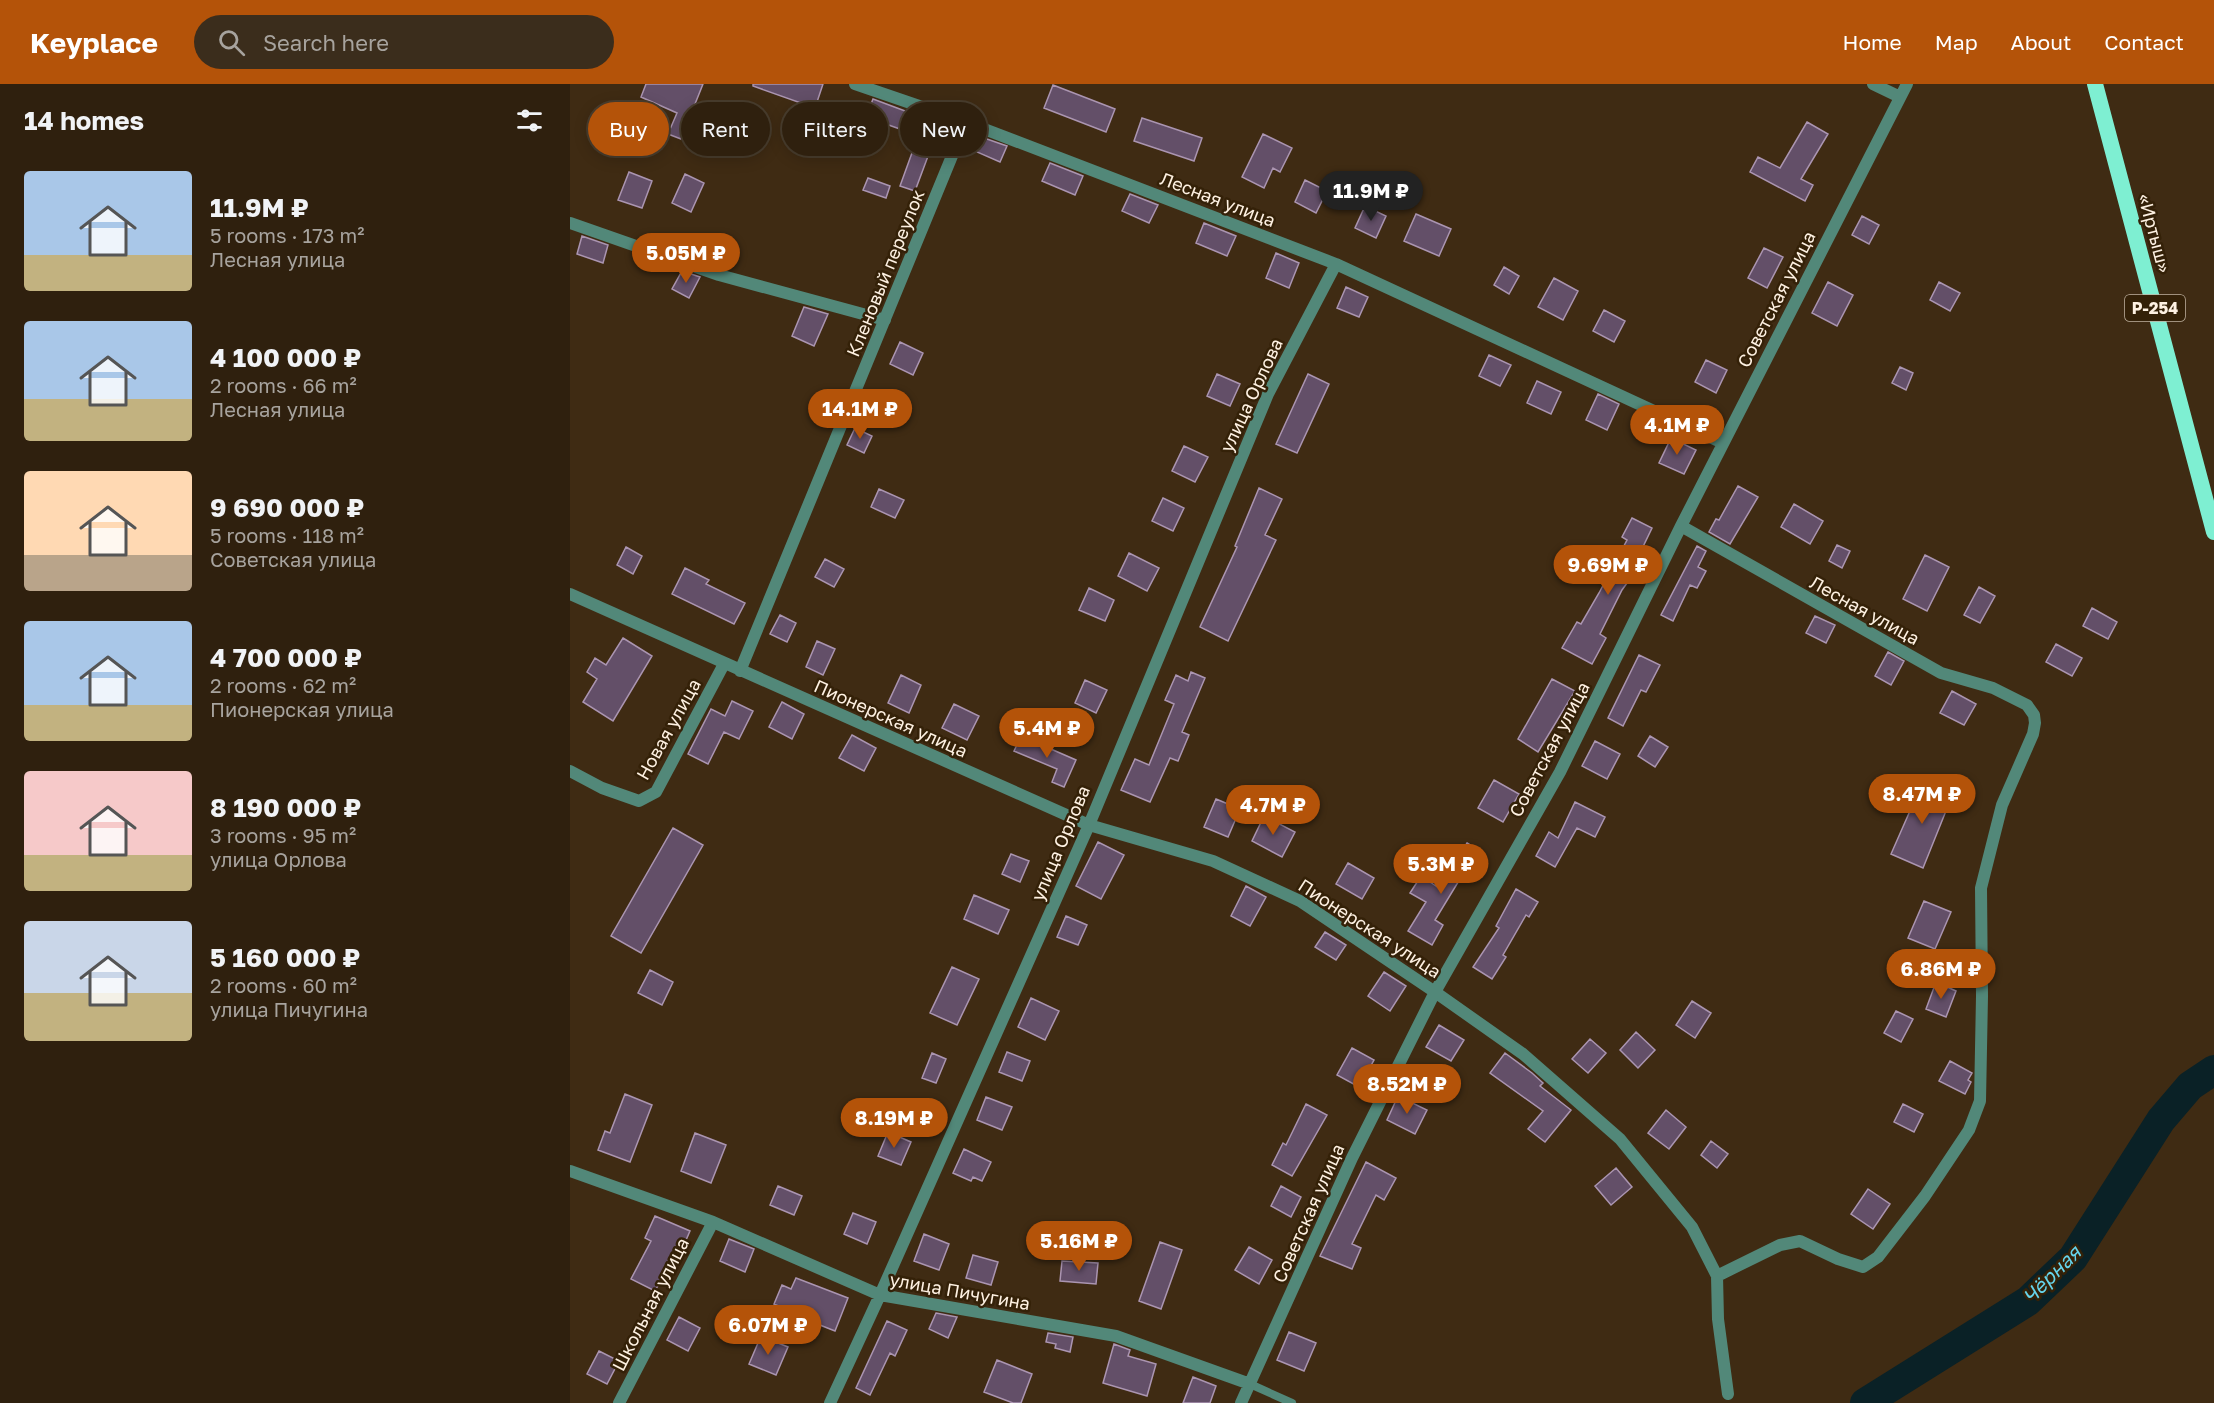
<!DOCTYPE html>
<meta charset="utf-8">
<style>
body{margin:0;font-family:"Golos Text",sans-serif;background:#3b2d1c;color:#f1f3f6;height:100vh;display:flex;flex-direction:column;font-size:22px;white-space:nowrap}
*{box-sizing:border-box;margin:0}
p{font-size:20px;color:#a7a39e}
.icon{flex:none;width:33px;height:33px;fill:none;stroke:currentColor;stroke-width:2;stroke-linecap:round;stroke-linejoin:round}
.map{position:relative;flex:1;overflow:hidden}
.drawer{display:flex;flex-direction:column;background:#2f200e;width:570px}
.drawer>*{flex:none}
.top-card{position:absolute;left:18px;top:18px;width:570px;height:54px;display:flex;gap:12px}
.price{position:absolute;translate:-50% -51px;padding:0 14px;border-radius:21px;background:#b45309;color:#fff;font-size:20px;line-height:39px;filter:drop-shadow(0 2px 3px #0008)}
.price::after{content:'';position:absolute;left:50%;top:36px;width:18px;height:14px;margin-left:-9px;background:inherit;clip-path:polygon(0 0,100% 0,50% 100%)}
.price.selected{background:#222;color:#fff}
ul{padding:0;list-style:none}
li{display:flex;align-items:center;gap:18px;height:150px;padding:0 24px}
li span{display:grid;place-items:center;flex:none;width:168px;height:120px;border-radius:6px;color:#555}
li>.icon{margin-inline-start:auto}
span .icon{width:72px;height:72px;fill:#fffc;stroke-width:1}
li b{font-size:26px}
h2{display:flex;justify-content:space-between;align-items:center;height:72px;padding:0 24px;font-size:26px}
.pill{padding:0 21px;border-radius:27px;background:#2f200e;box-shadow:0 3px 15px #0003,0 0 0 2px #4a3e2e;font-size:21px;line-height:54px}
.pill.selected{background:#b45309;color:#fff}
header{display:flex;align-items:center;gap:36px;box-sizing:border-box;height:84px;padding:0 30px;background:#b45309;color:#fff}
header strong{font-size:28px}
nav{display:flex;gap:33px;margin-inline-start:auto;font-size:21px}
.search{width:420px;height:54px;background:#3b2d1c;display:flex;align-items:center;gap:15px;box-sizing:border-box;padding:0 21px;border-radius:33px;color:#a7a39e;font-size:22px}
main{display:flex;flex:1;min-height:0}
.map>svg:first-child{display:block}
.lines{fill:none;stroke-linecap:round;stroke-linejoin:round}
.river{stroke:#0a2126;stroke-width:30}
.building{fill:#634f68;stroke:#ab95b1;stroke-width:1.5}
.service{stroke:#528879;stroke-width:8}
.minor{stroke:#528879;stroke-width:12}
.trunk{stroke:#7eefd2;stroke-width:16}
.labels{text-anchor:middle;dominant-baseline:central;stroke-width:5;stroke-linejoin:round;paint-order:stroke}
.shield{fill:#342108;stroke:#c1b3a1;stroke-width:1.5}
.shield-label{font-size:16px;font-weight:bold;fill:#fef1e2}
.street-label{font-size:18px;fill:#fef1e2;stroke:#342108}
.water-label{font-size:20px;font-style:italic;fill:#65d4ec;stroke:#342108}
</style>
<header>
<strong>Keyplace</strong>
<div class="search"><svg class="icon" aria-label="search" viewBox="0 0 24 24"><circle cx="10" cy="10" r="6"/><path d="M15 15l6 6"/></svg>Search here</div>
<nav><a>Home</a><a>Map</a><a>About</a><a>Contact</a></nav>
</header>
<main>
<section class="drawer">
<h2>14 homes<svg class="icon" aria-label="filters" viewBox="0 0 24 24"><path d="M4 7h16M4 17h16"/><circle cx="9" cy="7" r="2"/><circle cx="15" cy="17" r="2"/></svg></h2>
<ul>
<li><span style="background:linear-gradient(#a9c7e8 70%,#c2b280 0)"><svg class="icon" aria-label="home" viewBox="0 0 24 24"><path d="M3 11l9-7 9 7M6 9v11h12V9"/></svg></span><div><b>11.9M ₽</b><p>5 rooms · 173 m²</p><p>Лесная улица</p></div></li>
<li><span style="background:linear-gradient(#a9c7e8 65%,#c2b280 0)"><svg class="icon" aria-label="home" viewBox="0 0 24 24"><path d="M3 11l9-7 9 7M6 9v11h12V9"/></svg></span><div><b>4 100 000 ₽</b><p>2 rooms · 66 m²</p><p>Лесная улица</p></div></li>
<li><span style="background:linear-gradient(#ffd9b3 70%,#b9a48a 0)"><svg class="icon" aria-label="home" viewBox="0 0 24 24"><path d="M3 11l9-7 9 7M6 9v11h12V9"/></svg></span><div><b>9 690 000 ₽</b><p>5 rooms · 118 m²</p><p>Советская улица</p></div></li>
<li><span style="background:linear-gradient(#a9c7e8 70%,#c2b280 0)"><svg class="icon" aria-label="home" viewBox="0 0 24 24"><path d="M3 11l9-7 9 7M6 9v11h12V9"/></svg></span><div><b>4 700 000 ₽</b><p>2 rooms · 62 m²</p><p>Пионерская улица</p></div></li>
<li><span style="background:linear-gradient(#f6c9c9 70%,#c2b280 0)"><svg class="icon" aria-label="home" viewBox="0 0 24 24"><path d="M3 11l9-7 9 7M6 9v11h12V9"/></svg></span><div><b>8 190 000 ₽</b><p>3 rooms · 95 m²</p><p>улица Орлова</p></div></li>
<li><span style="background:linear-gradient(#c9d6e8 60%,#c2b280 0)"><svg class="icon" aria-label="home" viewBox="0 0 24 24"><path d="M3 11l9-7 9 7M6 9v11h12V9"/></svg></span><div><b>5 160 000 ₽</b><p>2 rooms · 60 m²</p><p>улица Пичугина</p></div></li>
</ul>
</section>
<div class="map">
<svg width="1644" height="1319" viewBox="0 0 1644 1319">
<rect width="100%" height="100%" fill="#3f2b13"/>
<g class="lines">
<path class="river" d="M1295,1319L1458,1217L1503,1174L1591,1036L1620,1002L1644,986"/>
</g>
<path class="building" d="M76,0H133L111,55L98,50L107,29L71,13Z
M183,0H253L245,24L183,2Z
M483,1L545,25L536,48L474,24Z
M303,15L370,40L345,107L330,102L347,55L342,54L344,50L296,33Z
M572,34L632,54L624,77L564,57Z
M1237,38L1258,50L1231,95L1243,101L1235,117L1180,88L1188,73L1210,84Z
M693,50L722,64L710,88L703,84L694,104L672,93Z
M414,54L437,62L430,78L407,68Z
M480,79L513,92L505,111L472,97Z
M59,88L82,97L72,124L48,116Z
M115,90L134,99L121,128L102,119Z
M298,94L320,102L316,114L293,106Z
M735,96L757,107L746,129L725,118Z
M560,110L588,121L579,139L552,127Z
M795,122L816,132L806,154L785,144Z
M846,130L881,145L869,172L834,157Z
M1292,132L1309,141L1299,160L1282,151Z
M634,139L666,152L657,172L626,159Z
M12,152L38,161L33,179L7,170Z
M1194,164L1213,173L1197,204L1178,194Z
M706,169L729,179L719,204L696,194Z
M934,183L949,192L939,210L924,201Z
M112,187L130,193L119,214L102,205Z
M984,194L1008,207L993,236L968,223Z
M1258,198L1283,211L1267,242L1242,229Z
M1369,198L1390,209L1380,227L1360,216Z
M776,203L798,213L789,233L767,224Z
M234,223L258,230L244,262L222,252Z
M1034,226L1055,237L1044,258L1023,247Z
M330,258L353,269L343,291L320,280Z
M919,271L941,281L930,302L909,292Z
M1136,276L1157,286L1146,309L1125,298Z
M1330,283L1343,289L1336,306L1322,299Z
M647,290L670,300L660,322L637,312Z
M738,290L759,300L727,369L706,360Z
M967,297L991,308L981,330L957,319Z
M1028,310L1049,320L1037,346L1016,336Z
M285,344L302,352L294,369L277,361Z
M1101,354L1126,366L1114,390L1089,379Z
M614,362L638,373L625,398L602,387Z
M1168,402L1188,413L1160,460L1139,448L1146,435L1149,436Z
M689,404L712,415L695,451L706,456L658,557L630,543L667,463L665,462Z
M309,405L334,416L325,434L301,423Z
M593,414L614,424L603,447L582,437Z
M1224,420L1253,437L1240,460L1211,443Z
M1062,434L1082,444L1069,471L1065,488L1052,506L1030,550L1036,554L1022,580L992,564L1007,538L1011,540L1029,509L1057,456L1052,453Z
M1267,461L1280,467L1272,484L1259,477Z
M1127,462L1136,467L1128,483L1136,487L1127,504L1120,501L1103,537L1091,531Z
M56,463L72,472L63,490L47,481Z
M559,469L589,484L577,507L548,492Z
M1355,471L1379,483L1357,527L1333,515Z
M255,475L274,485L264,503L245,493Z
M115,484L139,496L136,500L175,519L164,540L102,510Z
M1409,503L1425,512L1410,539L1394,531Z
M519,504L544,516L535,537L509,526Z
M1522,524L1547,538L1538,555L1513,542Z
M210,531L226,539L217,558L200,550Z
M1245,532L1265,541L1256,559L1236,549Z
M53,554L82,572L43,637L13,618L27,595L17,588L25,574L36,581Z
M247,557L265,565L253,591L236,583Z
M1486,560L1512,574L1502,592L1476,578Z
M1318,568L1334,577L1321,601L1305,592Z
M1069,571L1090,581L1076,608L1071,606L1053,642L1038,634Z
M621,588L635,594L612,648L619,651L608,677L600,674L580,718L551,706L565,675L579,681L604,620L595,616L606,591L618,597Z
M331,591L351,601L339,629L318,619Z
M982,595L1005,607L968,668L948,655Z
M515,596L537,606L526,629L505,619Z
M1382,607L1406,620L1394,641L1370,629Z
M162,617L183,627L169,655L154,648L138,680L118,670L141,625L155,632Z
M212,618L234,630L222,655L199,643Z
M384,620L409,632L397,656L372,644Z
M282,651L306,664L294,687L269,674Z
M451,652L506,676L494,703L482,698L487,685L444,667Z
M1080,652L1098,663L1085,683L1068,672Z
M1025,657L1050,670L1037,695L1012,682Z
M924,696L949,710L933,738L908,724Z
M1348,698L1382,712L1353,784L1321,770L1343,720L1340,718Z
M646,715L670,725L658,753L634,743Z
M1005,718L1035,733L1025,753L1007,744L985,783L966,772L979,748L988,754Z
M694,732L725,748L712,773L682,757Z
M103,744L133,761L71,869L41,852Z
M528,758L554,771L531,815L506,802Z
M897,759L913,769L899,793L893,790L865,836L873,841L862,861L838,847L856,818L840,809L851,792L869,804Z
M441,770L459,777L450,798L432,790Z
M778,779L804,794L792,815L766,800Z
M676,802L696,813L680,842L661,832Z
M946,805L968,818L959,833L956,831L933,871L936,873L922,895L903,883L929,844L926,842Z
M404,811L439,826L428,850L394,835Z
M1354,817L1381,828L1365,865L1338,854Z
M496,832L517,841L508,861L487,853Z
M755,848L776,861L766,876L745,863Z
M382,883L409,895L387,941L360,929Z
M80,886L103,898L92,921L68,909Z
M814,888L836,902L820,927L798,912Z
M1366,898L1386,907L1376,933L1356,925Z
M461,914L489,927L475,956L448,943Z
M1122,917L1141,929L1125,954L1106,941Z
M1326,927L1343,935L1331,958L1314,949Z
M869,941L894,956L881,977L856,963Z
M1066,948L1085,966L1068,984L1050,966Z
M1020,955L1036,969L1018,989L1002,975Z
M782,964L804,976L789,1003L767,991Z
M437,968L460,977L452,997L429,988Z
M362,969L376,975L366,999L352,994Z
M935,969L962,989L973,999L970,1002L1001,1026L975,1058L958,1045L973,1027L920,989Z
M1380,977L1402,989L1398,996L1401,998L1395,1010L1369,997Z
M55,1010L82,1021L60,1078L28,1066L35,1047L40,1049Z
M828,1012L857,1026L845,1050L817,1036Z
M416,1013L442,1023L432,1046L407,1036Z
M736,1020L757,1031L722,1092L702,1081L713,1059L716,1061Z
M1333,1020L1353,1030L1344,1048L1324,1038Z
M1096,1026L1116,1043L1099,1065L1078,1049Z
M318,1048L341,1058L331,1081L308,1072Z
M125,1049L156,1061L141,1099L111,1087Z
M1141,1057L1158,1070L1147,1084L1131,1071Z
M394,1065L421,1078L412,1097L403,1093L401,1097L383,1089Z
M796,1078L826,1094L814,1116L806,1111L782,1160L791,1164L782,1185L750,1172Z
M1046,1084L1062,1103L1041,1121L1025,1102Z
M208,1102L232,1112L224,1131L200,1121Z
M711,1102L731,1113L721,1133L701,1122Z
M1298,1105L1320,1120L1303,1145L1281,1130Z
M283,1129L306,1138L297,1160L274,1150Z
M85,1132L120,1147L110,1170L106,1168L85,1207L61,1195L81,1157L75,1154Z
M354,1150L379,1160L369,1186L344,1177Z
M159,1155L184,1165L175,1188L150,1177Z
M590,1158L612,1166L591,1225L569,1217Z
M679,1163L702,1176L689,1200L665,1186Z
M403,1171L428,1178L421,1201L396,1194Z
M492,1177L528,1179L526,1200L490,1197Z
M226,1194L278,1214L265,1247L212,1226L213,1224L204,1220L212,1201L221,1205Z
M366,1229L387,1233L378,1254L359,1245Z
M109,1233L130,1244L118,1267L97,1256Z
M317,1237L337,1246L325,1272L320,1269L300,1311L286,1304Z
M719,1248L746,1259L734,1287L707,1276Z
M478,1249L503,1253L500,1268L485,1264L486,1260L476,1258Z
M191,1252L218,1263L206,1291L179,1280Z
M544,1260L560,1266L558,1272L586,1280L577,1312L533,1299Z
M29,1267L49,1277L37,1300L17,1290Z
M427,1276L462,1290L451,1319H443L414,1308Z
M623,1293L646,1302L640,1319H613Z"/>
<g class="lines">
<path class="service" d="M680,1300L722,1319"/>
<path class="minor" d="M285,0L396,38L766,180L1153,359
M1303,0L1330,13
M0,139L149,191L315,236
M1111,442L1371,589L1423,604L1457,621L1464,631L1465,639L1463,650L1432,721L1411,804L1412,912L1410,1017L1399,1046L1355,1112L1308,1173L1293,1183L1268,1175L1230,1157L1210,1161L1147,1192
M0,510L519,741L643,777L730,817L865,908L953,970L1050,1055L1122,1143L1147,1192L1148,1235L1158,1310
M170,587L396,38
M0,687L32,704L69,717L86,708L154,580
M0,1087L143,1138L310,1211L546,1252L680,1300
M49,1319L143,1138
M260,1319L310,1211L519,741L698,310L766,180
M671,1319L782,1074L865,908L990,688L1111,442L1337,0"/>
<path class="trunk" d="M1525,0L1644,448"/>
</g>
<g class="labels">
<rect class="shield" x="1555" y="211" width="60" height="26" rx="4.5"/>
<g class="shield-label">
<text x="1585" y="224">Р-254</text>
</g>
<g class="street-label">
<text transform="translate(648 115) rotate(21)">Лесная улица</text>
<text transform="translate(1585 149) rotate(75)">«Иртыш»</text>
<text transform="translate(315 189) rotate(-68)">Кленовый переулок</text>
<text transform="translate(1206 215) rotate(-63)">Советская улица</text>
<text transform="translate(681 311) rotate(-65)">улица Орлова</text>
<text transform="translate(1295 526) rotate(29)">Лесная улица</text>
<text transform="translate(321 634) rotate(24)">Пионерская улица</text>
<text transform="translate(98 645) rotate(-61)">Новая улица</text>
<text transform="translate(979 665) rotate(-62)">Советская улица</text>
<text transform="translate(490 759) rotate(-67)">улица Орлова</text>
<text transform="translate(800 844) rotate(33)">Пионерская улица</text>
<text transform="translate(738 1129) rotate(-66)">Советская улица</text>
<text transform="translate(390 1207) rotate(10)">улица Пичугина</text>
<text transform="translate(80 1220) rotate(-63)">Школьная улица</text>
</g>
<g class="water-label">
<text transform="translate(1481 1190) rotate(-45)">Чёрная</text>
</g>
</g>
</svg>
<b class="price selected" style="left:801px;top:138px">11.9M ₽</b>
<b class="price" style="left:116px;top:200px">5.05M ₽</b>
<b class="price" style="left:290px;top:356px">14.1M ₽</b>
<b class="price" style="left:1107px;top:372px">4.1M ₽</b>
<b class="price" style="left:1038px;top:512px">9.69M ₽</b>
<b class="price" style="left:477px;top:675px">5.4M ₽</b>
<b class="price" style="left:1352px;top:741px">8.47M ₽</b>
<b class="price" style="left:703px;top:752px">4.7M ₽</b>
<b class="price" style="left:871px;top:811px">5.3M ₽</b>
<b class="price" style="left:1371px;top:916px">6.86M ₽</b>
<b class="price" style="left:837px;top:1031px">8.52M ₽</b>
<b class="price" style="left:324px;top:1065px">8.19M ₽</b>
<b class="price" style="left:509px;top:1188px">5.16M ₽</b>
<b class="price" style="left:198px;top:1272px">6.07M ₽</b>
<div class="top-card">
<a class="pill selected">Buy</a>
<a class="pill">Rent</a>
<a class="pill">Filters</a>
<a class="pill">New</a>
</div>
</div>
</main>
